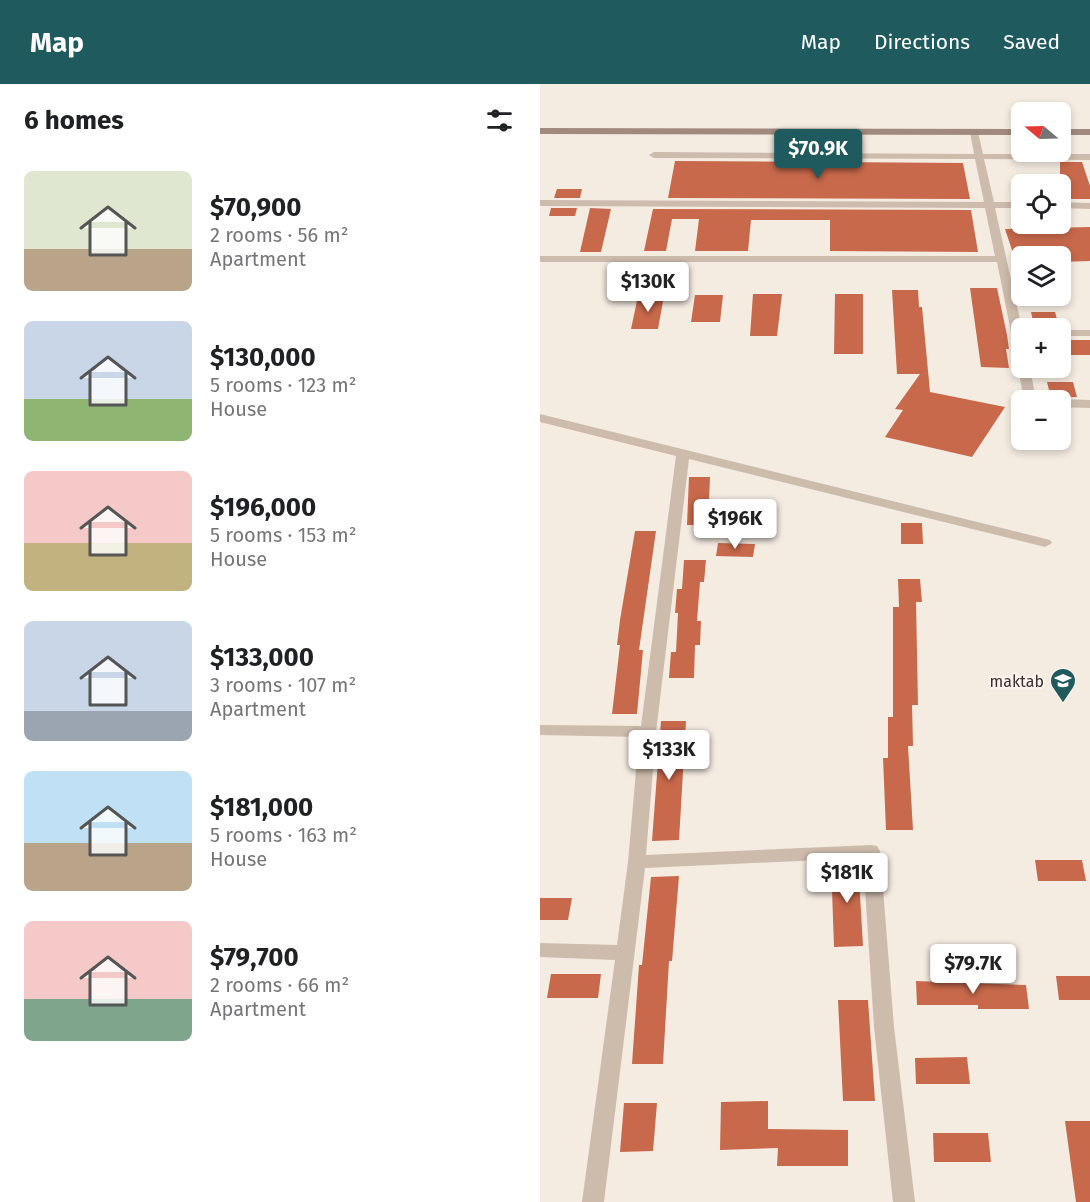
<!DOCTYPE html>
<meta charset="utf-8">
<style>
body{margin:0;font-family:"Fira Sans",sans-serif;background:#f6f6f6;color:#202124;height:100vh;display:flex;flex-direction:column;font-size:22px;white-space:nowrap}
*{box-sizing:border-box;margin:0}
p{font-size:20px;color:#757577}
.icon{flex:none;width:33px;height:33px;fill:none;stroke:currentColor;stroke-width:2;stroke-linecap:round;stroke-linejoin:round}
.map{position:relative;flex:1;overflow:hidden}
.drawer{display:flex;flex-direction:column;background:#fff;width:540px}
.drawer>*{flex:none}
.needle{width:39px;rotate:289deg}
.fabs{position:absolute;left:471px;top:18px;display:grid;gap:12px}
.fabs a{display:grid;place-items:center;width:60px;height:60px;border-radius:9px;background:#fff;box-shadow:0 3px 9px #0003;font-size:30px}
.price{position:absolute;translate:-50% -51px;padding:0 14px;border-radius:6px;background:#fff;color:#222;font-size:20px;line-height:39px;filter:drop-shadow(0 2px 3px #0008)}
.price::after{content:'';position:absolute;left:50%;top:36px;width:18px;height:14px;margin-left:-9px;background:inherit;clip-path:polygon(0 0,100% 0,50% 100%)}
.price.active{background:#1f5a5e;color:#fff}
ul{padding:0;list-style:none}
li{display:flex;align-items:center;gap:18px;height:150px;padding:0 24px}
li span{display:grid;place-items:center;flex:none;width:168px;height:120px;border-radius:9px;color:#555}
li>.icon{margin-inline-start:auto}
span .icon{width:72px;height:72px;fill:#fffc;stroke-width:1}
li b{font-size:26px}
h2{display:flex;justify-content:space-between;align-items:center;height:72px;padding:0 24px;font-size:26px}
header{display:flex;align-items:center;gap:36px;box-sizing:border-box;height:84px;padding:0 30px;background:#1f5a5e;color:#fff}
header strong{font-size:28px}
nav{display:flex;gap:33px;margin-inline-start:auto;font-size:21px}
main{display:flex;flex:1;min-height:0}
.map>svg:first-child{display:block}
.building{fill:#c8694b}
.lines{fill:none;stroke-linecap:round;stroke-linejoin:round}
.street{fill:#cdbbac;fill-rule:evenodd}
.secondary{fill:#a18a7d;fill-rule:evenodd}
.labels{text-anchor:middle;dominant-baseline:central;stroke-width:4.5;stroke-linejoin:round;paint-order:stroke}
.poi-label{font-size:16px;fill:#3b302b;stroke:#fbf5ee;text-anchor:end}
</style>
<header>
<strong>Map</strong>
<nav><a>Map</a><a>Directions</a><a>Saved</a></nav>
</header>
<main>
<section class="drawer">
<h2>6 homes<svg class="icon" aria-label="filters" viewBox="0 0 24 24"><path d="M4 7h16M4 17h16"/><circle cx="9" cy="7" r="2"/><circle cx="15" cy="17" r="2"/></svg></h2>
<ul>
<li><span style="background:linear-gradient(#dfe7d0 65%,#b9a48a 0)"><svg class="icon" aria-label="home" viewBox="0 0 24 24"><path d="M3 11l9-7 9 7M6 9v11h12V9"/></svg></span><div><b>$70,900</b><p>2 rooms · 56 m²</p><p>Apartment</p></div></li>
<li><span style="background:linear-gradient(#c9d6e8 65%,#8fb573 0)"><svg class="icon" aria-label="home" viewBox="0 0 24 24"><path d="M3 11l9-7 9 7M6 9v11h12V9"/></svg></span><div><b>$130,000</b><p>5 rooms · 123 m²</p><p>House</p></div></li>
<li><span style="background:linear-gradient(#f6c9c9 60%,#c2b280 0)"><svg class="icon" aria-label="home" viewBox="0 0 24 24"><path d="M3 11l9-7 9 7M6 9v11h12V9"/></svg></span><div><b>$196,000</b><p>5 rooms · 153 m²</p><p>House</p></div></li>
<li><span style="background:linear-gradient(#c9d6e8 75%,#9aa5b1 0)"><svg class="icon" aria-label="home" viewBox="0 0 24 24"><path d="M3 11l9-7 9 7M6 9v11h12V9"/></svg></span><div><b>$133,000</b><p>3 rooms · 107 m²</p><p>Apartment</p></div></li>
<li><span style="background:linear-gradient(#bfe0f5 60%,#b9a48a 0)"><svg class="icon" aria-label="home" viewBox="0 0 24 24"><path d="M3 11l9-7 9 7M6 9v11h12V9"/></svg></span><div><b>$181,000</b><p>5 rooms · 163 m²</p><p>House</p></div></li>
<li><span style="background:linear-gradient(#f6c9c9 65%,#7fa58c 0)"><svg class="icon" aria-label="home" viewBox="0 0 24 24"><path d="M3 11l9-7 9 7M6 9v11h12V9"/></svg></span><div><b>$79,700</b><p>2 rooms · 66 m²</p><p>Apartment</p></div></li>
</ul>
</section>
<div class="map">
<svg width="550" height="1118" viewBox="0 0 550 1118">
<rect width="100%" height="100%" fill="#f4ebe1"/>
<path class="building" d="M135,77L423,79L430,115L128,114Z
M520,78H542L550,102V115H520Z
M17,105H42L40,114H14Z
M11,124H37L35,132H9Z
M50,124L71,125L61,168H40Z
M113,125L431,126L438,168L290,167V136H211L208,167H155L159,135H132L126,167H104Z
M550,143V177L520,178V172H474L465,145Z
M430,204H457L467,251L469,265H466L469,284L441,283Z
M352,206H378L379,223H382L390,308L465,323L432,373L345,353L363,326L355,325L380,290H357Z
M213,210H242L237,252H210Z
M295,210H323V270H294Z
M155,211H183L180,238H151Z
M98,212H124L118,245H91Z
M491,228H515L519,242L494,241Z
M520,256H550V271H520Z
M507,298H533L537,313L511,314Z
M149,393H170L168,441H147Z
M361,439H382L383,460H361Z
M95,447H116L99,566H103L97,630H72L80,561H77L80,536Z
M178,459L215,460L213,473L176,472Z
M144,476H166L164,498H160L157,537H161L160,561H155L154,594H129L131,568H136L138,529H135L137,505H142Z
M358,495H380L382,518H376L378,621H372L373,662H368L373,746H346L343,674H348V633H353V523H359Z
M121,637H146L139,756L112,757Z
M495,776H542L546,797H498Z
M309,777H318L323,862L294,863L291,778Z
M139,792L132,877H129L123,980H92L99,881H102L111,793Z
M0,814H32L28,836H0Z
M11,890H61L58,914H7Z
M516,892H550V916H519Z
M376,897L486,901L489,925H438V921H377Z
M298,916H328L335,1017H303Z
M427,973L430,1000H376L375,974Z
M228,1017V1045L308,1046V1082H237L238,1064L180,1066L181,1018Z
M84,1019H117L113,1067L80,1068Z
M525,1037H550V1118H536Z
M393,1049H448L451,1078H394Z"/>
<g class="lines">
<path class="street" d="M434,45L438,48L443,70H550V76L444,75L454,118H482V124H455L482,244V276L476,273L457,178H0V172H455L445,124L0,122V116L444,118L435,75L114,74L109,71L114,68L434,70L430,48Z
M520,118L550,119V125L520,124Z
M520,246H550V252H520Z
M482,281V284H490L496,316H484L478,284Z
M520,315L550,316V324L520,323V316H516Z
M0,330L510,456L512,459L505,463L149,375L116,648L106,771L331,761L337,762L340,767L354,943L375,1118H353L334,943L323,774L105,784L64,1118H42L75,876L0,873V859L77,861L88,778L99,653L0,651V641L101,642L136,372L0,338Z"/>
<path class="secondary" d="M0,44L482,45V51L0,50Z
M520,45H550V51H520Z"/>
</g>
<defs>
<symbol id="school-pin" viewBox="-11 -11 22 30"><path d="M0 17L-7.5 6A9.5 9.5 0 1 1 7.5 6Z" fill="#1f5a5e" stroke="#fbf5ee"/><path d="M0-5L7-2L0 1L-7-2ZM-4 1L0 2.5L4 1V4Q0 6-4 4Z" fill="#fff"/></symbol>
</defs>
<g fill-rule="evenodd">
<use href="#school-pin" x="508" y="582" width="30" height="40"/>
</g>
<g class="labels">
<g class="poi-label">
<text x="504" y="597">maktab</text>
</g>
</g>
</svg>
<div class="fabs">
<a><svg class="needle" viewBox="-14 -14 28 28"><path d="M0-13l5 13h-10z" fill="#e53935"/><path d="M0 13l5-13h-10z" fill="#757577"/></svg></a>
<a><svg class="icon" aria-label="locate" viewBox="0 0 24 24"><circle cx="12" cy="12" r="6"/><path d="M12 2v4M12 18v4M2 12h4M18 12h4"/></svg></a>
<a><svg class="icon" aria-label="layers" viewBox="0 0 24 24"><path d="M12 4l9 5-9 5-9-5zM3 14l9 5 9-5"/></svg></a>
<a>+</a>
<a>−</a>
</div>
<b class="price active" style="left:278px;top:96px">$70.9K</b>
<b class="price" style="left:108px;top:229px">$130K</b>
<b class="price" style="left:195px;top:466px">$196K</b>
<b class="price" style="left:129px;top:697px">$133K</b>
<b class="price" style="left:307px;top:820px">$181K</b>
<b class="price" style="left:433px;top:911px">$79.7K</b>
</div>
</main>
